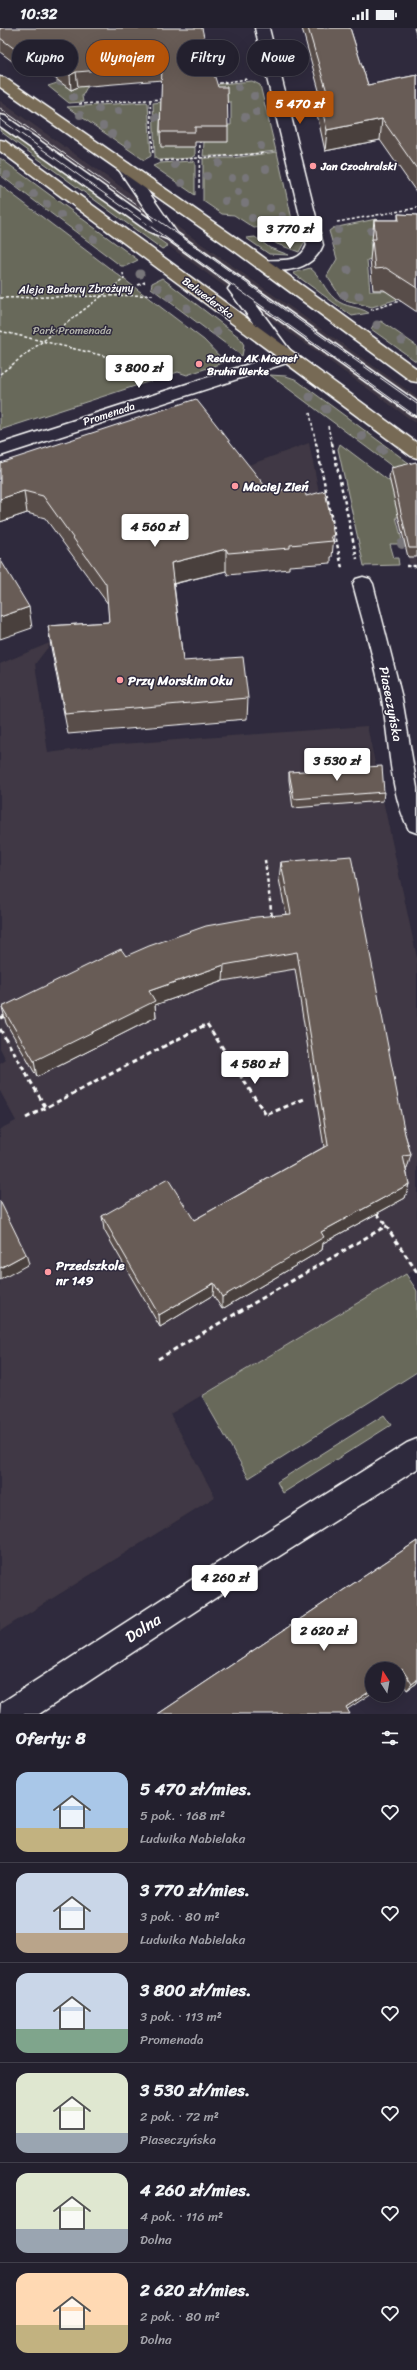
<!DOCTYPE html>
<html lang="pl">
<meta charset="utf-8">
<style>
body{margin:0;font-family:Sriracha,sans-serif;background:#2f2d3a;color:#f1f3f6;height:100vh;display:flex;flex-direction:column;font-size:15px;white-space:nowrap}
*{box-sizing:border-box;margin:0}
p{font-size:13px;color:#a3a3aa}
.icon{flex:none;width:22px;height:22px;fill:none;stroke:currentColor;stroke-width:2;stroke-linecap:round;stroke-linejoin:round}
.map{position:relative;height:1686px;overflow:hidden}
.drawer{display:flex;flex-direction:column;background:#23202e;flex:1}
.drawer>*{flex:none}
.top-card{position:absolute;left:12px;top:12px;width:393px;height:36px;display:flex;gap:8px}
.needle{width:26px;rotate:349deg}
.fabs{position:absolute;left:365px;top:1634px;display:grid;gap:8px}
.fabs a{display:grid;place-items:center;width:40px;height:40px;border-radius:50%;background:#23202e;box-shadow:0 4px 16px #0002,0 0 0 1px #403e4a;font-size:20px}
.price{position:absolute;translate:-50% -34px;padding:0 9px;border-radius:4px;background:#fff;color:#222;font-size:13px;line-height:26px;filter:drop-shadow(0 1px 2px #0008)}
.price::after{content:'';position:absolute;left:50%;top:24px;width:12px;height:9px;margin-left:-6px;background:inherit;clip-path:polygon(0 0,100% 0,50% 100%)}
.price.on{background:#b45309;color:#fff}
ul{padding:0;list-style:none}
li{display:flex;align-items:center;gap:12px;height:100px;padding:0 16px}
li+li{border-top:1px solid #403e4a}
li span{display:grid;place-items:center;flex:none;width:112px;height:80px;border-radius:12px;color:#555}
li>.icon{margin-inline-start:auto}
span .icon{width:48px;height:48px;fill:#fffc;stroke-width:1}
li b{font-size:17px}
h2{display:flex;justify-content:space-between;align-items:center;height:48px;padding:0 16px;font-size:17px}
.tag{padding:0 14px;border-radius:18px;background:#23202e;box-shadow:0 4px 16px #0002,0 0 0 1px #403e4a;font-size:14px;line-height:36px}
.tag.on{background:#b45309;color:#fff}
.status{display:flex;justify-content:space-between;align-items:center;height:28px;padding:0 20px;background:#23202e;direction:ltr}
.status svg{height:11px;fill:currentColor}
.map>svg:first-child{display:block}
.built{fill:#403944}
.green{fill:#67695a;stroke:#b3b4ac}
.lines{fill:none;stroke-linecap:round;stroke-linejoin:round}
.minor-casing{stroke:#fff;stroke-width:3}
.major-casing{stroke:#fff;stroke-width:3}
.path-far2{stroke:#fff;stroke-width:1.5;stroke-dasharray:3 2;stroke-linecap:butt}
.path-far1{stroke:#fff;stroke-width:2.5;stroke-dasharray:3.5 3;stroke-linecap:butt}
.path{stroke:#fff;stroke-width:3;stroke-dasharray:5 3.5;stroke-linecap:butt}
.minor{fill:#2f2a3d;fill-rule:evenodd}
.major{fill:#776a54;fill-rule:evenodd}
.tram{stroke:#fff;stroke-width:1}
.tree{fill:#78767a}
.wall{fill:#594e4a;stroke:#fff}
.shaded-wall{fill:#48403c;stroke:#fff}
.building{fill:#675b56;stroke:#fff}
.poi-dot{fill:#ff9aa2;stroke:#2f2a3d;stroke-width:1.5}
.labels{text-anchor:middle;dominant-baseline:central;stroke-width:3;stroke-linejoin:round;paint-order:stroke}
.far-poi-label{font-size:11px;font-weight:bold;fill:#fff;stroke:#2f2a3d;text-anchor:start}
.far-street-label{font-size:11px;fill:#fff;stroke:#2f2a3d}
.far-park-label{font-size:11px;fill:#b3b4ac;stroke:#2f2a3d}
.poi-label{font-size:13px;font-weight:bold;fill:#fff;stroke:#2f2a3d;text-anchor:start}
.street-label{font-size:13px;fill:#fff;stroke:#2f2a3d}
.near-street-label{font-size:16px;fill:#fff;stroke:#2f2a3d}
</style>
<div class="status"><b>10:32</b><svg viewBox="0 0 49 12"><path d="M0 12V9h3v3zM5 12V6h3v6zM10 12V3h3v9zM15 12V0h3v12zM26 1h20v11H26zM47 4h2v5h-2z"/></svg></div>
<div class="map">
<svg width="417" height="1686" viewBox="0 0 417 1686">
<rect width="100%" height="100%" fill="#2f2a3d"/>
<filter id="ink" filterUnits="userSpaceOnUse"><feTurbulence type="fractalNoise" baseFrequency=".025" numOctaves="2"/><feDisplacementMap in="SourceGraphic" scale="8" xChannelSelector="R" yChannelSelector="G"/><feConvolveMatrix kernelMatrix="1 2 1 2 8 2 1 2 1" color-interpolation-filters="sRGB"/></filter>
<g filter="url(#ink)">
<path class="built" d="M0,73L417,369V396L0,97Z
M309,415L323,484L211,456L235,442Z
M417,488V536H410L396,489Z
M52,614L35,636L48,725L109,717L367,698L417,930V1240L170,1386L215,1469L0,1603V1101L16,1093L0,1063V1036L6,1032L0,1020V636Z"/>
<path class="green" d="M84,46L87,59L82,68L83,74L69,75L48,58L60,54L71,62L84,56Z
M252,53L260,57L276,123L231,128H203L204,114L228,97H231V74H198L197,64L220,56Z
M170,73L195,119V127L191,130L158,132L155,130L153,75Z
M146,74L148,75L151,128L144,132L67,79Z
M0,97L168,218L162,221L0,103Z
M277,124L293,196L254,200L234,187L222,186L203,173V130H232Z
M0,130L138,232L126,238H121L0,147Z
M192,133L195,134V167L153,138L160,135Z
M0,157L204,312L225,334L187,347L178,344L0,402Z
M376,191L385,195L388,212L370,213L372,231L367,232L370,263H411V267L372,279L345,272L340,268L327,248L337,231L329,203L333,200Z
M302,203L305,213L299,224L277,216L268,210Z
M255,209L270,220L289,227L269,226L246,210Z
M310,240C321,248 324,262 335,271C345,280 359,278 369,285L352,288L293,245Z
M162,250L239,309L244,317L242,328L151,260L152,255Z
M381,293L417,318V334L371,301L374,296Z
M270,347L286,348L295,351L417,441V457Z
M340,416L417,474V488L396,489L403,516H390L394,530H398L399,537L364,538L338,421Z
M406,1246L417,1263V1344L249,1450L202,1368Z
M384,1387L391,1397L283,1465L277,1454Z"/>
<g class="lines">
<defs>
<path id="minor" d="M255,0H269L323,217C313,243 281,246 257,240L255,237L257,234C275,229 299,239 307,217Z
M0,87L5,88L154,194L117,139L119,136H129L177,205L417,374V388L411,386L254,274L295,329L293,333L0,428V416L277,327L228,261L231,257L167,211L148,203L0,98Z
M363,549L370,551L373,556L402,670L417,760V805L409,802C389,763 390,714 382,671C375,633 363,594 353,556L356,551Z
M417,1411V1441L270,1534L39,1686H0L1,1675L250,1514L407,1415Z"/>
<path id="major" d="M0,49L5,50L248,218L417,341V354L411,353L236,224L0,59Z
M0,112L5,113L417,415V430L411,428L0,123Z"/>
</defs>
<use href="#minor" class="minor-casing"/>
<use href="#major" class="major-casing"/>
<path class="path-far2" d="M214,56L247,51
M150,72L153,127
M79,76L164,71
M160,133L265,125
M199,160L200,111
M337,194L417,180
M269,208L284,206
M138,257L145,254
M0,270L153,267
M371,282L403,272
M0,303L163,342
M0,346L124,251L123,245
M310,385L316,416
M328,398L332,416"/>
<path class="path-far1" d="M316,415L342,540
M332,415L357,531
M406,538H417
M265,832L272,890"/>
<path class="path" d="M0,990L7,987
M0,1001L46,1080
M26,1090L207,996L266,1087L304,1071
M377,1185L386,1198
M158,1331L386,1198L417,1244"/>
<use href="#minor" class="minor"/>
<use href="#major" class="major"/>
<path class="tram" d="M0,80L417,376
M0,91L417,389"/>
</g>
<g class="tree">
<circle cx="60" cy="54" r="4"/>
<circle cx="238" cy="59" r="4"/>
<circle cx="254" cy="68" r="4"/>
<circle cx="73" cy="69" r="4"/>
<circle cx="99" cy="81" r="4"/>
<circle cx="118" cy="83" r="4"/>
<circle cx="256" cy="84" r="4"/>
<circle cx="80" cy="87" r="4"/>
<circle cx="156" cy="89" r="4"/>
<circle cx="245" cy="89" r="4"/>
<circle cx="103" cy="98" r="4"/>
<circle cx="112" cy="106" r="4"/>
<circle cx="128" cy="116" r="4"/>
<circle cx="261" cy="118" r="4"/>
<circle cx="219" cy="135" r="4"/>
<circle cx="175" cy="137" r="4"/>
<circle cx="266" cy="141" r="4"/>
<circle cx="7" cy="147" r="4"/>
<circle cx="207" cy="148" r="4"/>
<circle cx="246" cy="149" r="4"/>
<circle cx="232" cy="150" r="4"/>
<circle cx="182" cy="155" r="4"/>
<circle cx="21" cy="157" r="4"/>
<circle cx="238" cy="164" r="4"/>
<circle cx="34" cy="166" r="4"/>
<circle cx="225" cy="173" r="4"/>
<circle cx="245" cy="175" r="4"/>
<circle cx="47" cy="176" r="4"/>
<circle cx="270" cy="180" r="4"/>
<circle cx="61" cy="187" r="4"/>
<circle cx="282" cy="188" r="4"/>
<circle cx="252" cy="190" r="4"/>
<circle cx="79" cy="200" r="4"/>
<circle cx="338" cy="202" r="4"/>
<circle cx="371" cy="203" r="4"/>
<circle cx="94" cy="211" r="4"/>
<circle cx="336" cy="214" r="4"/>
<circle cx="348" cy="242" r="4.5"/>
<circle cx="140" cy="246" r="4.5"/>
<circle cx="158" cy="260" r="4.5"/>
<circle cx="344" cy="267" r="4.5"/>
<circle cx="359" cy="268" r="4.5"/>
<circle cx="170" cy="269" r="4.5"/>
<circle cx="187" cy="280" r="4.5"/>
<circle cx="377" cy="297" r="4.5"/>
<circle cx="217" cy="304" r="4.5"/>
<circle cx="402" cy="312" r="4.5"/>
<circle cx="310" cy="369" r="4.5"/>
<circle cx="326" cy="381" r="4.5"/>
<circle cx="362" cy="408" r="5"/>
<circle cx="382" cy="422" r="5"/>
<circle cx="402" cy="516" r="5"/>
</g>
<path class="wall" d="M0,0L207,23L228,99V114H195V119H161L160,104L162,52L78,59L71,62L41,40L28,45L0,24Z
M302,0H350L368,57L417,47V165L380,112L325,123L317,86L318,66H320Z
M414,0H417V9Z
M398,186L417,187V284L384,262H373L370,232L374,192H398Z
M0,435L269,463L306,468L334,508L332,529H331V535L289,538V541L228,547L226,543L174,556L183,633L248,670L247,691L68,706L51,619L48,598L109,594L108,576L45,490L27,485L0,494Z
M417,437V529H408L389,449L391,440Z
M289,744L384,764L383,773L293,780L289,752Z
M281,834L405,1106L411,1127L407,1141H406L409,1156L405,1170L323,1215L322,1222L222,1281L213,1267L160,1299L104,1202L102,1188L194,1192L324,1119L295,941L223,953L155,977L156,989L37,1049L6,995L2,979L126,928L286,886L279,851Z
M417,1513V1655L407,1662L398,1648V1641L158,1686Z"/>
<path class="shaded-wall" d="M39,25L41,40L28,45L27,30Z
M76,44L78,59L71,62L70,47Z
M382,91L380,112L325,123L327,102Z
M24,463L27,485L0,494V471Z
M226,521V543L172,556L171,535Z
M29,579L32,600L0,611V589Z
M224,937L223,953L155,977L156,989L37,1049L34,1033L149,963Z
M409,1156L405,1170L323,1215L322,1222L222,1281V1269L321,1204Z
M26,1226L29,1236L0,1252V1240Z
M214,1255L213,1267L160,1299L159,1287Z
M417,1652V1655L407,1662L412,1656Z
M372,1662V1665L343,1684L346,1679Z"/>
<path class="building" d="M0,0H202L207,23L218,59H227L228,99H195V104H160L162,37L76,44L70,47L39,25L27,30L0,10Z
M308,0H350L368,57L417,47V141L382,91L327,102L318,66L327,64Z
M398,186L417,187V260L386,240L375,241L372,211H376L374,192H399Z
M196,371L269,463L305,460L306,468L325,463L334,508H331L333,513L290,517V520L228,525L226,521L171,535L183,633L243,629L248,670L65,686L48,598L109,594L106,556L43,468L24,463L0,471V435Z
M416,434L417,437V520H409L391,440Z
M0,531L29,579L0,589Z
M382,738L384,764L294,771L289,744Z
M351,828L405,1106L411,1127L403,1128L409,1156L321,1204L324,1209L222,1269L214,1255L159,1287L102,1188L168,1151L194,1192L328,1117L297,924L224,937L149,963L155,973L34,1033L2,979L121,921L126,928L149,918L206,898L256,889L291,886L281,834Z
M0,1173L26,1226L0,1240Z
M417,1513V1652L412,1656L402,1641L398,1644V1641H372V1662L346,1679L350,1686H158Z"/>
</g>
<g class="poi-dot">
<circle cx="313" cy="138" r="4"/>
<circle cx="199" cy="336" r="4"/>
<circle cx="235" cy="458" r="4"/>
<circle cx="120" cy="652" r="4"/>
<circle cx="48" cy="1244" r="4"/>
</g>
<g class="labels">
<g class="far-poi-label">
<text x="321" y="138">Jan Czochralski</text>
<text x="207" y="330">Reduta AK Magnet<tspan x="207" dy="13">Bruhn Werke</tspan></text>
</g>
<g class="far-street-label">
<text transform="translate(76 261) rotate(-1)">Aleja Barbary Zbrożyny</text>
<text transform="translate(208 270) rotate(37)">Belwederska</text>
<text transform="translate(109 386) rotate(-18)">Promenada</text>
</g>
<g class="far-park-label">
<text x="72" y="302">Park Promenada</text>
</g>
<g class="poi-label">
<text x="243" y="458">Maciej Zień</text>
<text x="128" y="652">Przy Morskim Oku</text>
<text x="56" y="1237">Przedszkole<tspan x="56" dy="15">nr 149</tspan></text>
</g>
<g class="street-label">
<text transform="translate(391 676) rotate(79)">Piaseczyńska</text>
</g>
<g class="near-street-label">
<text transform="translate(143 1600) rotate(-33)">Dolna</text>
</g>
</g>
</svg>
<div class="fabs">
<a><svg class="needle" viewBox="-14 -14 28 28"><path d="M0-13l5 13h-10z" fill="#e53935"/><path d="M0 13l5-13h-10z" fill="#a3a3aa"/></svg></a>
</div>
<b class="price on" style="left:300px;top:97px">5 470 zł</b>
<b class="price" style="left:290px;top:222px">3 770 zł</b>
<b class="price" style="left:139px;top:361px">3 800 zł</b>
<b class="price" style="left:155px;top:520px">4 560 zł</b>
<b class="price" style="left:337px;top:754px">3 530 zł</b>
<b class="price" style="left:255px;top:1057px">4 580 zł</b>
<b class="price" style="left:225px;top:1571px">4 260 zł</b>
<b class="price" style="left:324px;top:1624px">2 620 zł</b>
<div class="top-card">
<a class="tag">Kupno</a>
<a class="tag on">Wynajem</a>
<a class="tag">Filtry</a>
<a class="tag">Nowe</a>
</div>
</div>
<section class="drawer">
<h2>Oferty: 8<svg class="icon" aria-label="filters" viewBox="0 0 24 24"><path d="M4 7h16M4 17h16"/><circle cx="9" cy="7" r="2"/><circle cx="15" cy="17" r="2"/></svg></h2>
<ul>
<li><span style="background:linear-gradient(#a9c7e8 70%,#c2b280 0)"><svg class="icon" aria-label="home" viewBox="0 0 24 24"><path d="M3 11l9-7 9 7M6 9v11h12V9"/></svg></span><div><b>5 470 zł/mies.</b><p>5 pok. · 168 m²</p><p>Ludwika Nabielaka</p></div><svg class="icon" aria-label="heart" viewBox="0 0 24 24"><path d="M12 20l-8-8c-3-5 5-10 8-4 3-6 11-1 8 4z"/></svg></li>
<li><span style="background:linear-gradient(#c9d6e8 75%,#b9a48a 0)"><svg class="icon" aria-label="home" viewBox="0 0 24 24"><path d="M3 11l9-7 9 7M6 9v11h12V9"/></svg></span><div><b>3 770 zł/mies.</b><p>3 pok. · 80 m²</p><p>Ludwika Nabielaka</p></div><svg class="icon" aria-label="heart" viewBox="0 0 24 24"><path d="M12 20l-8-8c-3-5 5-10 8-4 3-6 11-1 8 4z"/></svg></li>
<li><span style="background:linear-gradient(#c9d6e8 70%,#7fa58c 0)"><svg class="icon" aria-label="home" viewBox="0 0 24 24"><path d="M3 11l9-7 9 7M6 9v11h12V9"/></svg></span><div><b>3 800 zł/mies.</b><p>3 pok. · 113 m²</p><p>Promenada</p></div><svg class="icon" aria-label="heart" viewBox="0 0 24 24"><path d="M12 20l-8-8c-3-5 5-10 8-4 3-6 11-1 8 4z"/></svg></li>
<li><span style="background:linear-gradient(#dfe7d0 75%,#9aa5b1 0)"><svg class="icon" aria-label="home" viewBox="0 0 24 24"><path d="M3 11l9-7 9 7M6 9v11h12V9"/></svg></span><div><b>3 530 zł/mies.</b><p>2 pok. · 72 m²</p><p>Piaseczyńska</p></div><svg class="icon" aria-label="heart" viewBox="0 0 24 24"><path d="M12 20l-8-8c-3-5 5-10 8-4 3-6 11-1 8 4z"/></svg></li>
<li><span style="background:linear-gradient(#dfe7d0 70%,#9aa5b1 0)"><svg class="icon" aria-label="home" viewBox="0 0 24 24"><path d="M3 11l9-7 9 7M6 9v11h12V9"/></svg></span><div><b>4 260 zł/mies.</b><p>4 pok. · 116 m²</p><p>Dolna</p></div><svg class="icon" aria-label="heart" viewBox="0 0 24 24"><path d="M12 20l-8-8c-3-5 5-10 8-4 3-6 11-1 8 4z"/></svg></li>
<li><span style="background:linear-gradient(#ffd9b3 65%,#c2b280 0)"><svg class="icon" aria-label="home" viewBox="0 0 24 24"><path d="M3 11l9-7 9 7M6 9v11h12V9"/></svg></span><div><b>2 620 zł/mies.</b><p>2 pok. · 80 m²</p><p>Dolna</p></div><svg class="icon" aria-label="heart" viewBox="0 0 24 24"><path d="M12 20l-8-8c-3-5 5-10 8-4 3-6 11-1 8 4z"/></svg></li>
</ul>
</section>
